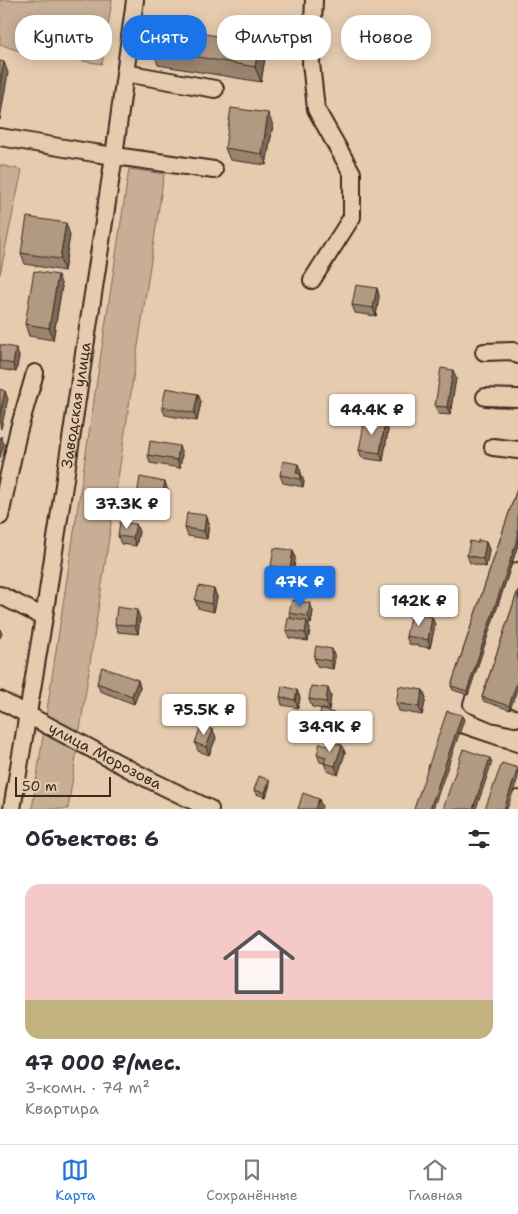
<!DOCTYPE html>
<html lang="ru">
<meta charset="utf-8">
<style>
body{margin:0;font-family:"Shantell Sans",sans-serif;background:#f7f7f7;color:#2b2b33;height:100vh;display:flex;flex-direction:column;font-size:19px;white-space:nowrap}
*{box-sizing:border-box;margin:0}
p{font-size:16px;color:#7c7c81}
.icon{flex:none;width:28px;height:28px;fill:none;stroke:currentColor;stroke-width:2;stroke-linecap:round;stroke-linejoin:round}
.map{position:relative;height:809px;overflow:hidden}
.side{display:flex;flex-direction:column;background:#fff;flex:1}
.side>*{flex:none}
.banner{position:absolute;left:15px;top:15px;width:489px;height:45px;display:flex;gap:10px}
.scale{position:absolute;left:15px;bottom:12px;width:96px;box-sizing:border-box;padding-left:5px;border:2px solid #3b2a1e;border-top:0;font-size:14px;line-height:18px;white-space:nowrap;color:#3b2a1e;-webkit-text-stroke:4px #e6cbae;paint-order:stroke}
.price{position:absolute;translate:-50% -42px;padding:0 11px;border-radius:5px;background:#fff;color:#222;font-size:16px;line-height:32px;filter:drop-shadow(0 1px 2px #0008)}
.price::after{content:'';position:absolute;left:50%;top:30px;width:15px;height:11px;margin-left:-8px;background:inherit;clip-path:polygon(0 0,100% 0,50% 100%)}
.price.selected{background:#1a73e8;color:#fff}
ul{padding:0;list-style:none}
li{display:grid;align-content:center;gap:10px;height:265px;padding:0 25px}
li+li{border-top:1px solid #e1e1e2}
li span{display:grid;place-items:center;height:155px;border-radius:15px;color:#555}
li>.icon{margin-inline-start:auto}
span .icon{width:90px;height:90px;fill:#fffc;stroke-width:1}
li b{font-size:21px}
h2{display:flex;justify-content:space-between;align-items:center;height:60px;padding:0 25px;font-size:21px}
.tag{padding:0 18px;border-radius:20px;background:#fff;box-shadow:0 2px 12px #0003;font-size:18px;line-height:45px}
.tag.selected{background:#1a73e8;color:#fff}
.dock{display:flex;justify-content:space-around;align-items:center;height:70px;border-top:1px solid #e1e1e2;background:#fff;font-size:14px;color:#7c7c81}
.dock a{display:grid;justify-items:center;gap:2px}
.dock .selected{color:#1a73e8}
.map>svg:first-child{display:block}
.green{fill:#c7ae94;stroke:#816c59}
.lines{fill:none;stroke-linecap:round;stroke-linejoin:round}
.minor-casing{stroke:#3b2a1e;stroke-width:20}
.minor{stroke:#e6cbae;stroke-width:16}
.wall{fill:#99846f;stroke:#3b2a1e}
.shaded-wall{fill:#7d6b5a;stroke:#3b2a1e}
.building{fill:#b29981;stroke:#3b2a1e}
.labels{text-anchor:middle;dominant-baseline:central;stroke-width:5;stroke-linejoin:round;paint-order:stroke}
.street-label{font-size:15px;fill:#3b2a1e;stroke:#e6cbae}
</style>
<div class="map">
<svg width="518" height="809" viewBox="0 0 518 809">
<rect width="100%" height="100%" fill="#e6cbae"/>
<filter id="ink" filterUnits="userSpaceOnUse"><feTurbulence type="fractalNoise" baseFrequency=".02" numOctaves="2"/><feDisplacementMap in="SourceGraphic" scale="10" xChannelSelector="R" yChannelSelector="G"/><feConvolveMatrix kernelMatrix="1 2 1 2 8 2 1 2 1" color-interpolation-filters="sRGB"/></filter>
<g filter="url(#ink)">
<path class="green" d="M0,0H112L102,64L16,50L0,44Z
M0,165L22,170L0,274Z
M129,169L164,174L68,809H32Z"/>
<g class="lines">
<defs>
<g id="minor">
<path d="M125,73L215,89"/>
<path d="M0,137L94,153L214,170"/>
<path d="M312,280L352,217V173L316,109L311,63L314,0"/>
<path d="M484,352L513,351L518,355"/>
<path d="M485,397L518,398"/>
<path d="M493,447L518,450"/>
<path d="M0,516L18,432L35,373"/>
<path d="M0,595L44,617"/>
<path id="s1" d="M0,700L146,778L210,809"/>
<path d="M515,718L496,714L472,704L518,571"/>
<path id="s2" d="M12,809L44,617L114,156L135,0"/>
<path d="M437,809L459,742L518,762"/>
<path d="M483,809L502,756"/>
<path d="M515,809L518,799"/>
</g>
</defs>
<use href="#minor" class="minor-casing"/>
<use href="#minor" class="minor"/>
</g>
<path class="wall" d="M153,49L265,58L261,82L158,65Z
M273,125L266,165L230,160L225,148Z
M70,235L64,271L25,264L21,253Z
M62,286L53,340L29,336L25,324Z
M377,288L379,296L376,316L355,313L352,305Z
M0,345L19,356L16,372L0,369Z
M456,378L450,415L438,414L435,406Z
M198,394L201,402L197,421L165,415L162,407Z
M385,422L388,430L383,461L362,458L359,450Z
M182,454L180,468L150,463L148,455Z
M301,472V474L304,482L303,487L283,483L280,475Z
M518,486V545L468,695L453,690L451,686Z
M168,490L164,509L139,504L137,496Z
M206,515L209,523L207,539L188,536L185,528Z
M136,524L139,532L136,546L121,544L118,536Z
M486,542L489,550L486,567L470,563L467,555Z
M293,550L295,558L293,577L274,574L271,566Z
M214,589L217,597L214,612L198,608L195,600Z
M518,590L510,710L483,701L482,697Z
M313,611L311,624L308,623L310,629L308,641L289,638L286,630L291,618L289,613Z
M432,617L435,625L430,648L409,644L406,636Z
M140,618L138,634L118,632L115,624Z
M335,657L333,669L317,666L314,658Z
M138,680L140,688L134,704L100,691L97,683Z
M297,690L300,698L298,708L282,705L280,697Z
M423,690L426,698L422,715L399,711L396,703Z
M331,696L329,710L312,707L309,699Z
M336,717L332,730L319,726L318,722Z
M213,730L216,738L209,755L198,751L195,743Z
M342,745L345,753L338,775L327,771L324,763L320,762L317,754L330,746Z
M270,784L266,797L256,794L254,790Z"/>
<path class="shaded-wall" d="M259,43L265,58L261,82L255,67Z
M4,62L8,73L0,120V83Z
M268,113L273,125L266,165L262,154Z
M66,223L70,235L64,271L60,259Z
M58,275L62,286L53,340L49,328Z
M377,288L379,296L376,316L373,308Z
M16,348L19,356L16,372L13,364Z
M453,370L456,378L450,415L447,407Z
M5,391L8,399L1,429L0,425V414Z
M198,394L201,402L197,421L194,413Z
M385,422L388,430L383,461L380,453Z
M1,436L4,444L0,458V439Z
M179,446L182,454L180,468L177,460Z
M298,464L301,472L300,479L296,473Z
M301,474L304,482L303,487L300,479Z
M165,482L168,490L164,509L161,501Z
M206,515L209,523L207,539L204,531Z
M136,524L139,532L136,546L133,538Z
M518,537V545L468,695L467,691Z
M486,542L489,550L486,567L483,559Z
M293,550L295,558L293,577L290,569Z
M214,589L217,597L214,612L211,604Z
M310,603L313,611L311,624L308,616Z
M137,610L140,618L138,634L135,626Z
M432,617L435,625L430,648L428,640Z
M307,621L310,629L308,641L305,633Z
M0,629L2,634L0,638Z
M332,649L335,657L333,669L331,661Z
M518,679V687L510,710L509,706Z
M138,680L140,688L134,704L132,696Z
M328,688L331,696L329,710L326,702Z
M297,690L300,698L298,708L295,700Z
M423,690L426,698L422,715L419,707Z
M334,713L336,717L332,730L331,726Z
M462,715L464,720L433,809H430Z
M213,730L216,738L209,755L206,747Z
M342,745L345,753L338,775L335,766Z
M490,758L492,762L476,809H473Z
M518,769V778L507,809H504Z
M269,780L270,784L266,797L265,793Z
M319,799L322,807L321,809H315Z"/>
<path class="building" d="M157,26L259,43L255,67L153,49Z
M0,61L4,62L0,83Z
M231,108L268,113L262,154L225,148Z
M27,217L66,223L60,259L21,253Z
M34,271L58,275L49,328L25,324Z
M356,285L377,288L373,308L352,305Z
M0,345L16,348L13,364L0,361Z
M441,368L453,370L447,407L435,406Z
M166,388L198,394L194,413L162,407Z
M0,389L5,391L0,414Z
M365,419L385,422L380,453L359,450Z
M150,441L179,446L177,460L148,455Z
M283,461L298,464L296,473L301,474L300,479L280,475Z
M140,477L165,482L161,501L137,496Z
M518,486V537L467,691L451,686Z
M187,513L206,515L204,531L185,528Z
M120,522L136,524L133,538L118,536Z
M478,540L486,542L483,559L467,555L470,541L478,543Z
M274,548L293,550L290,569L271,566Z
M199,586L214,589L211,604L195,600Z
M518,590V679L509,706L482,697Z
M292,600L310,603L308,616L289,613Z
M117,607L137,610L135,626L115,624Z
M411,613L432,617L428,640L406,636Z
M288,618L307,621L305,633L286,630Z
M316,646L332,649L331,661L314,658Z
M102,667L138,680L132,696L97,683Z
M282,686L297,690L295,700L280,697Z
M311,686L328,688L326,702L309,699Z
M399,686L423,690L419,707L396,703Z
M321,709L334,713L331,726L318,722Z
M447,711L462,715L430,809H414Z
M201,725L213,730L206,747L195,743Z
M331,742L342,745L335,766L324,763L326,757L317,754L320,743L330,746Z
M463,749L490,758L473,809H443Z
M502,763L518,768L504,809H485Z
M259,776L269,780L265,793L254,790Z
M303,793L319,799L315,809H298Z"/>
</g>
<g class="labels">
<g class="street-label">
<text stroke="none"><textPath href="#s2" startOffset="409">Заводская улица</textPath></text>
<text stroke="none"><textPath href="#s1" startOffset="119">улица Морозова</textPath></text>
</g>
</g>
</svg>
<div class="scale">50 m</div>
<b class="price" style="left:372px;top:436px">44.4K ₽</b>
<b class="price" style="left:127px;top:530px">37.3K ₽</b>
<b class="price selected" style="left:300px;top:608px">47K ₽</b>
<b class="price" style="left:419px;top:627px">142K ₽</b>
<b class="price" style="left:204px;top:736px">75.5K ₽</b>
<b class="price" style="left:330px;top:753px">34.9K ₽</b>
<div class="banner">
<a class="tag">Купить</a>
<a class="tag selected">Снять</a>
<a class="tag">Фильтры</a>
<a class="tag">Новое</a>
</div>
</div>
<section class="side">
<h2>Объектов: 6<svg class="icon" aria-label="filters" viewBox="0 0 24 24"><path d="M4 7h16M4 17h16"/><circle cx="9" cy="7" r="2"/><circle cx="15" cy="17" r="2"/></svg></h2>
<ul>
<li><span style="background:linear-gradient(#f6c9c9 75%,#c2b280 0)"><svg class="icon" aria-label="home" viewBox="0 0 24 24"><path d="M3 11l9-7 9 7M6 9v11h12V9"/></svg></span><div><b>47 000 ₽/мес.</b><p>3-комн. · 74 m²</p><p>Квартира</p></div></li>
</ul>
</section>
<nav class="dock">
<a class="selected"><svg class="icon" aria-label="map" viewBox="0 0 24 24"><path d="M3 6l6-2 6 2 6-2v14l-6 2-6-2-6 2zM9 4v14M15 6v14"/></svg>Карта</a>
<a><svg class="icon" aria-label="saved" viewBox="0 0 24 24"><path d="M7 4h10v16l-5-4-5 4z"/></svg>Сохранённые</a>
<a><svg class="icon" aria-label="home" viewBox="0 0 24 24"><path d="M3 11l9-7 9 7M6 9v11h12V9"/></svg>Главная</a>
</nav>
